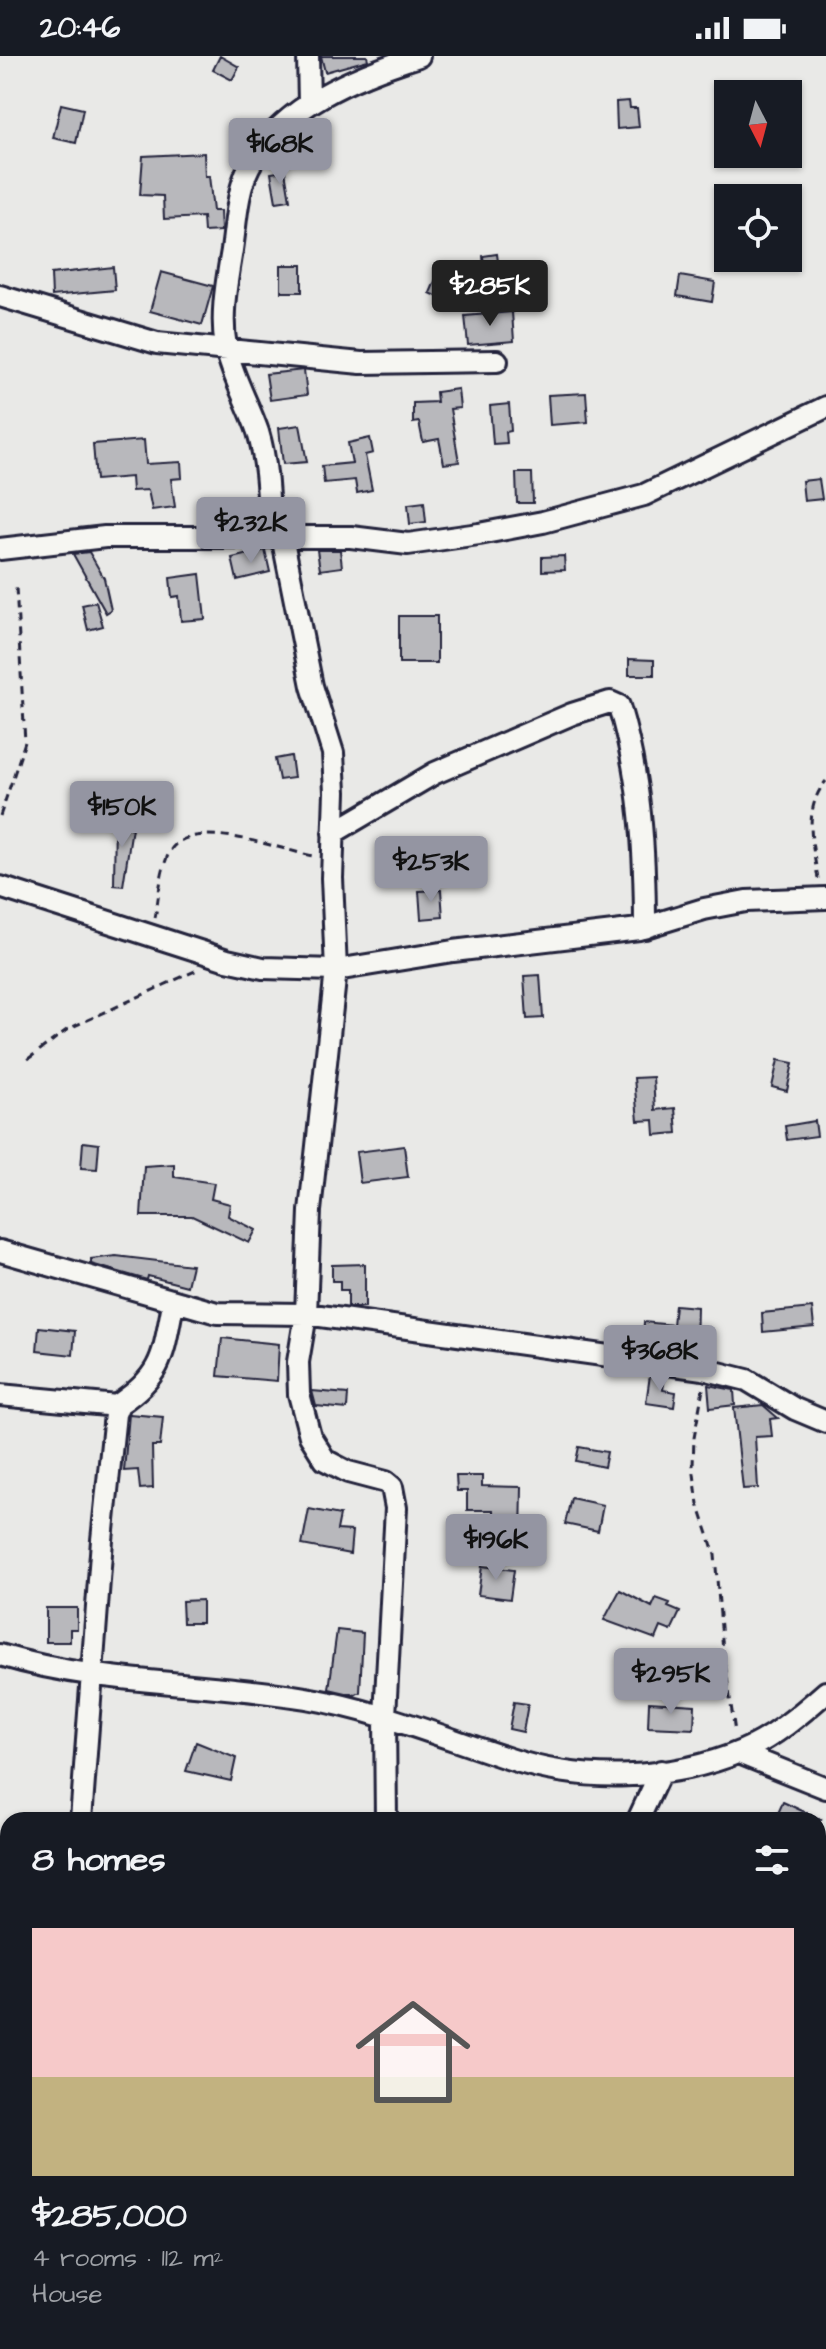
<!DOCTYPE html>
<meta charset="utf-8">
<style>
body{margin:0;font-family:"Architects Daughter",sans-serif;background:#242831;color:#f1f3f6;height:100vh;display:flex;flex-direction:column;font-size:30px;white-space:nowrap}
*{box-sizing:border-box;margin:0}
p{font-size:26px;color:#9ea1a6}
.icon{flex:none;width:44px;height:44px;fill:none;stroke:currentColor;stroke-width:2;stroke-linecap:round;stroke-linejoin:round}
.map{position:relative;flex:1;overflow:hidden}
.sheet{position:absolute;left:0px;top:1756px;width:826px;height:538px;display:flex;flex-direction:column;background:#171b24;border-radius:24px 24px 0 0;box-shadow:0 2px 6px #0004}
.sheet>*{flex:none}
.needle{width:52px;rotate:174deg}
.fabs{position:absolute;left:714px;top:24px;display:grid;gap:16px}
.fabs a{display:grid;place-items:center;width:88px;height:88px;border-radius:0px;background:#171b24;box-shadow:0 2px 6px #0004;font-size:40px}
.price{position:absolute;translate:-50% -68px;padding:0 18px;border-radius:8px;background:#9495a2;color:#111;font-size:26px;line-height:52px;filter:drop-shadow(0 2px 4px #0008)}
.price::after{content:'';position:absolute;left:50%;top:48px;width:24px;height:18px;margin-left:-12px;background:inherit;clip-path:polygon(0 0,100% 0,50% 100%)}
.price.selected{background:#222;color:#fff}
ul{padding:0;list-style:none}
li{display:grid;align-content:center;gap:16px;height:424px;padding:0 32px}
li span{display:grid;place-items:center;height:248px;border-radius:0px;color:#555}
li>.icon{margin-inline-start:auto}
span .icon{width:144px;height:144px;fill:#fffc;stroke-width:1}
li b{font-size:34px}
h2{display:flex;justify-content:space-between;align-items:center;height:96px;padding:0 32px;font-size:34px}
.status{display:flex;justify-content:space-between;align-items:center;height:56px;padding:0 40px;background:#171b24;direction:ltr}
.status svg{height:22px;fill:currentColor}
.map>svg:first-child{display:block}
.building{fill:#b8b8bc;stroke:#22223b;stroke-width:2}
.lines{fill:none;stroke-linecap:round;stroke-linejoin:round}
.street-casing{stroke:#22223b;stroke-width:26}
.path{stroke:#22223b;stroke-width:3;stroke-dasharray:8 6;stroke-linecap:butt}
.street{stroke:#f6f6f2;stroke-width:20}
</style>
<div class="status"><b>20:46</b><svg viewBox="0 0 49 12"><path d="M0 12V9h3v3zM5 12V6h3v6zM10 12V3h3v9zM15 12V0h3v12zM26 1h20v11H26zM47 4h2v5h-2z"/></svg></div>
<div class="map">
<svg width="826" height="2293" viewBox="0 0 826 2293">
<rect width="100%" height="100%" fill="#e9e9e7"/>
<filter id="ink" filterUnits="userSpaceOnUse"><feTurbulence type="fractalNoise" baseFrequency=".0125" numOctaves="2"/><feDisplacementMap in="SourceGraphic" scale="16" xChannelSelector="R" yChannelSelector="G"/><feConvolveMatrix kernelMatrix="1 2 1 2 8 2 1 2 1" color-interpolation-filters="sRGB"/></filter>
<g filter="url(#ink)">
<path class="building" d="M220,0L239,11L232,24L213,14Z
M321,0H367L368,4L325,16Z
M629,45L630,52H637L639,71L617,73L616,46Z
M61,48L83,53L76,87L53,82Z
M204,97L205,120H209L213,155H220L221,175L204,176L203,161L164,163L163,140L140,139L143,100Z
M285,115L290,144L276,146L271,117Z
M497,198L500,221L485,223L483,200Z
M281,209H302V236H281Z
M113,211L115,234L52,240L51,218Z
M461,215L447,245L430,237L439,216Z
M161,216L213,230L202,269L150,255Z
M680,220L715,226L712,246L677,240Z
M512,256L514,285L468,289L465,260Z
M304,314L307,339L270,344L266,318Z
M458,333L460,352L450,353L459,406L444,408L439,383L423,386L419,366L413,367V347L437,346L436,336Z
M586,337L588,366L550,369L548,339Z
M509,348L511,375L506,376L507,387L493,388L490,350Z
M300,369L307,406L283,408L279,372Z
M370,382L373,397L365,399L372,434L357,437L355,424L324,427L322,410L352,407L348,387Z
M144,384L146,408L181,406L182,422L171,423L175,451L152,454L148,434L132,435L131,421L96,424L93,388Z
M516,417H532L533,447H517Z
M819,423L822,443L804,445L802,425Z
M424,446L426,466L410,468L408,448Z
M265,494L270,516L237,524L232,502Z
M317,494H340L342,511L320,514Z
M89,496L104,522L111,554L106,557L73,498Z
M564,500L565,514L542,515V501Z
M200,518L205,563L181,565L179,540L172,541L170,522Z
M96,546L103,570L88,574L82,549Z
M399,560H437V607H399Z
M629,603L654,604V619H629Z
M291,700L294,722L279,724L275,703Z
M115,762L133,765L123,830L114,829Z
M441,834L443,861L421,863L419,835Z
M540,919L543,962L527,963L524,920Z
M778,1004L793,1007L787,1035L772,1031Z
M653,1021L655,1054L675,1052L677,1077L655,1079L654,1064L638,1065L634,1022Z
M815,1065L817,1080L787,1084L785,1070Z
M83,1086L99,1088L97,1113L81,1112Z
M404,1090L408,1121L360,1127L356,1096Z
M174,1108V1121L214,1127L211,1143L230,1148L228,1160L256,1174L249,1187L192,1160H141L144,1110Z
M116,1200L192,1209L187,1230L148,1220L147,1224L91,1208V1203Z
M365,1208V1251H348V1234H340V1225H332V1209Z
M675,1249L697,1251L696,1291L643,1282L644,1266L673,1269Z
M812,1252L814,1271L763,1276L762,1257Z
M39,1271L75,1275L73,1299L37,1295Z
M222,1282L279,1288L277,1325L218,1320Z
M650,1319L665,1321L663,1334L676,1336L674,1351L646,1347Z
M708,1329L734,1334L735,1349L710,1352Z
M312,1335L348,1338L347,1353L316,1350Z
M763,1349L778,1362L770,1363L772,1380L755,1381L758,1432L743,1433L734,1352Z
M129,1358L163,1361L160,1390H152L153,1432L140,1433L138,1414L124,1415Z
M579,1391L607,1396L604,1411L576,1405Z
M456,1420H482V1430L522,1431L521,1482H493V1454H467V1435H457Z
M571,1442L603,1449L598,1475L565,1468Z
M309,1453L340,1459L337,1474L352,1475L350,1498L302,1489Z
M482,1510L514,1514L510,1543L478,1539Z
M620,1534L652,1551L656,1542L670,1547L668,1551L680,1556L671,1575L661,1571L656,1583L604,1564Z
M202,1544V1567H183L182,1545Z
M46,1552H77V1573H70V1586H46Z
M337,1574L363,1577L360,1636L355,1639L329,1633Z
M514,1646L528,1648L523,1676L509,1673Z
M649,1646L695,1649L694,1673L648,1671Z
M196,1686L236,1702L231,1725L186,1715Z
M783,1746L822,1764H775Z"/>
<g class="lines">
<defs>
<path id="street" d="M308,0L309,47
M0,240L157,287L361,307L497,305
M270,479C268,445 268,409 258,376C249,349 231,318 226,291C220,259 227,225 232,194C236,167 237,135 249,111C280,50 358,19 419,0
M282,480L312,630L333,697L335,736L332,822L336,914L310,1155L306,1258L298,1306L299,1338L310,1380L325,1404L348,1416L386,1426L392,1431L396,1452L385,1660L386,1764
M0,493L105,481H351L408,488L479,478L543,466L644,439L826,351
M333,777L435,717L572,658L610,646L619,650C641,723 645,797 645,872
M0,831L227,904L263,912L336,914L453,895L639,873L704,853L746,845L826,842
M0,1195L217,1257L306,1258L703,1313L747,1324L795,1353L826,1366
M0,1339L117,1350
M0,1599C100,1629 204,1625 306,1642C377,1654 442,1681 510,1703C582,1727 671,1725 742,1695C773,1682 801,1658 826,1636
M739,1697L826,1732
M81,1764L102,1484L115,1358L119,1348C164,1318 163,1298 173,1248
M638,1764L661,1715
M0,1885L8,1883
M818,2037L826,2011
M0,2056L8,2055
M818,2064L826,2062
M0,2234L8,2200
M818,2265L826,2273
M366,2293L368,2286
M582,2293V2286
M789,2293V2286"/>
</defs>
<use href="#street" class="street-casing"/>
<path class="path" d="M0,760L25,686L16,531
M818,823C813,789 802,754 826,725
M155,862C159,842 160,813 170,795C191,759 281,794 313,800
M28,1003L68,973L197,914
M703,1333L694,1382L693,1410L698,1448L715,1499L723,1595L735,1676"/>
<use href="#street" class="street"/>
</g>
</g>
</svg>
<div class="fabs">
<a><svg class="needle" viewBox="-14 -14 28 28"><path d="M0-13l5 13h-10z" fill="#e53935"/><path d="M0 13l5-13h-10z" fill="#9ea1a6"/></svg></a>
<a><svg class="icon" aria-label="locate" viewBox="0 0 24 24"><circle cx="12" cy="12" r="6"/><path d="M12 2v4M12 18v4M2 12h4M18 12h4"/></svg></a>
</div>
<b class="price" style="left:280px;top:130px">$168K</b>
<b class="price selected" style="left:490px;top:272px">$285K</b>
<b class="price" style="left:251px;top:509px">$232K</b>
<b class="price" style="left:122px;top:793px">$150K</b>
<b class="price" style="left:431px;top:848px">$253K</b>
<b class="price" style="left:660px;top:1337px">$368K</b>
<b class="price" style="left:496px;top:1526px">$196K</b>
<b class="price" style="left:671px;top:1660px">$295K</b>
<section class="sheet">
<h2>8 homes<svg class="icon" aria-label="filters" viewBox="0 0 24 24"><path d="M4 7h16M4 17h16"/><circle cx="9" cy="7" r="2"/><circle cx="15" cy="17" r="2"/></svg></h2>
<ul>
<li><span style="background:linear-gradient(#f6c9c9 60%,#c2b280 0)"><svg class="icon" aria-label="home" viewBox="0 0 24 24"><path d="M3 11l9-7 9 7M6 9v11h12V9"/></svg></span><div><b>$285,000</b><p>4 rooms · 112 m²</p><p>House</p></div></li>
</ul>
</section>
</div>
